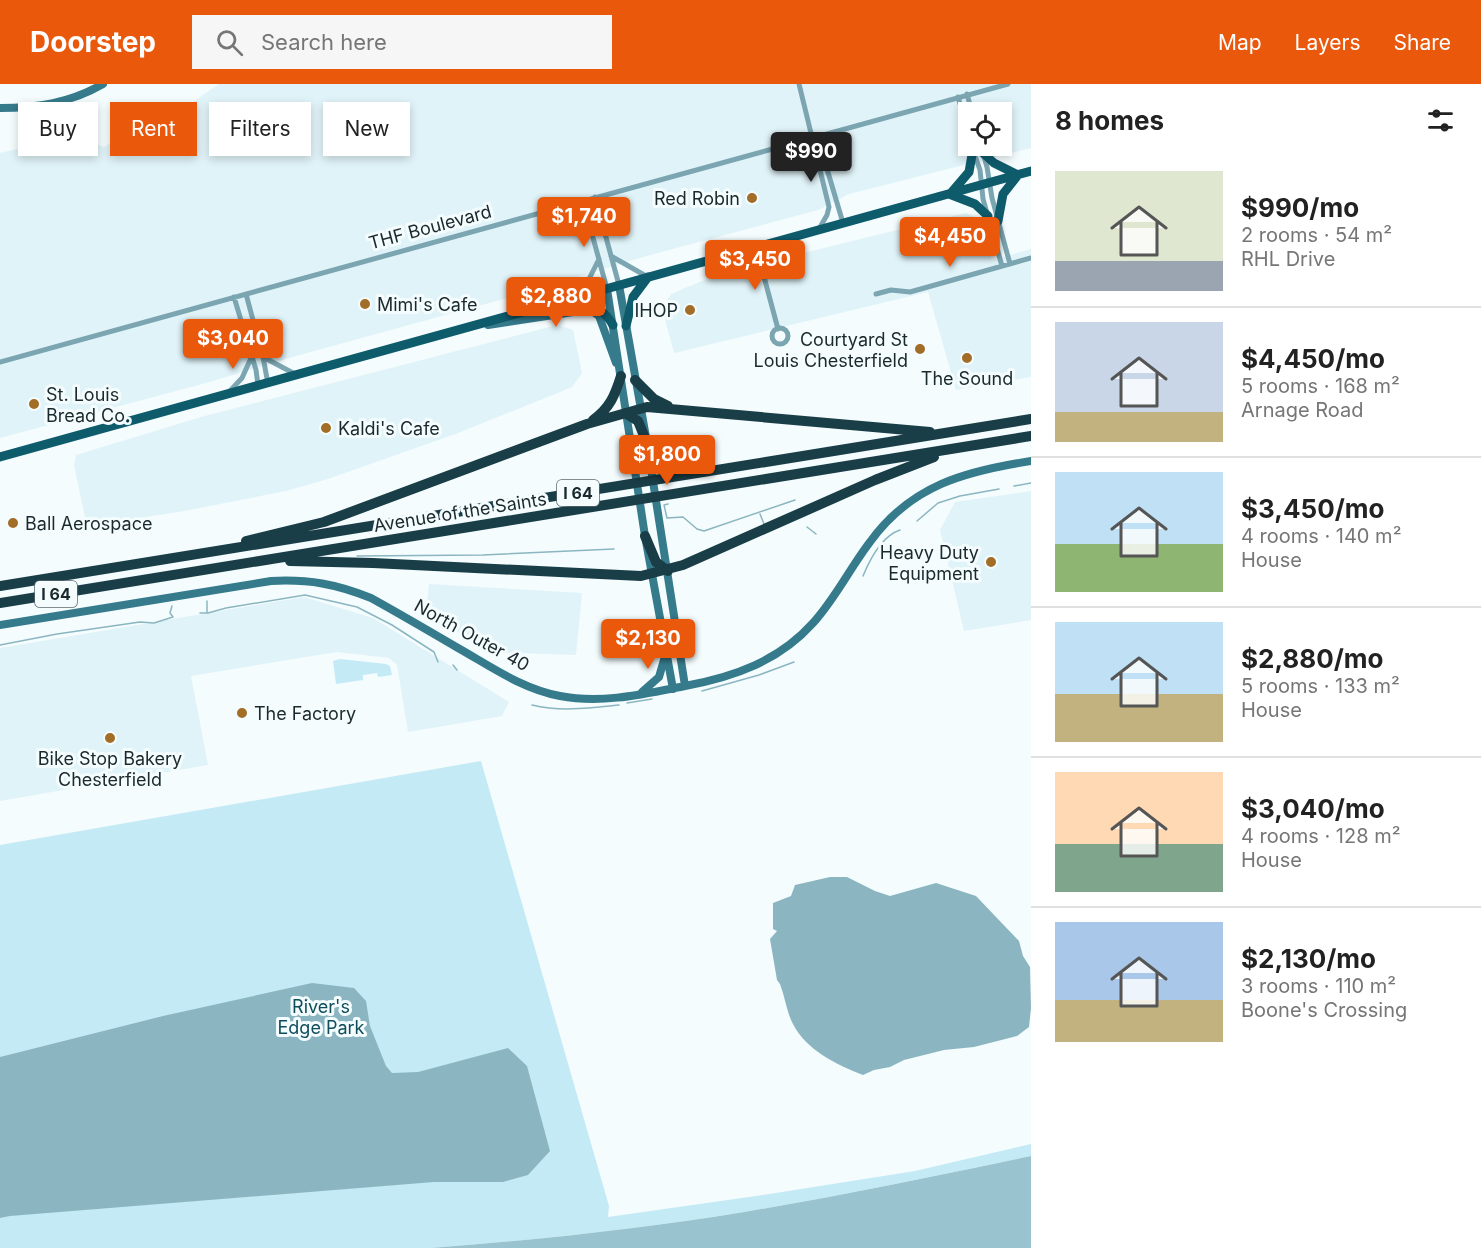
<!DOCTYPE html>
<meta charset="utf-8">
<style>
body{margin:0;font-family:Inter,sans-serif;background:#f6f6f6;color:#222;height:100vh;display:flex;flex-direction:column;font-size:22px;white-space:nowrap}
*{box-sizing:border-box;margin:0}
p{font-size:20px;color:#767676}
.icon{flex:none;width:33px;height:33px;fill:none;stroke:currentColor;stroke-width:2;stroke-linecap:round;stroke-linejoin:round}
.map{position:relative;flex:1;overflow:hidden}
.sheet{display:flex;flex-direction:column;background:#fff;width:450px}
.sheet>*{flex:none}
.hud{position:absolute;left:18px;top:18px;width:570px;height:54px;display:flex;gap:12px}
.tools{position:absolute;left:958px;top:18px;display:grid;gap:12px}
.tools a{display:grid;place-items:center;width:54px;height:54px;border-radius:0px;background:#fff;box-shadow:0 3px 9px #0003;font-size:30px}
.price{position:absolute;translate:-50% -51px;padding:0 14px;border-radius:6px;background:#ea580c;color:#fff;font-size:20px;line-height:39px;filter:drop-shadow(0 2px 3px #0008)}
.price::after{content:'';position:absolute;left:50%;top:36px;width:18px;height:14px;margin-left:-9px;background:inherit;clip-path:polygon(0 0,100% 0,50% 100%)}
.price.current{background:#222;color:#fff}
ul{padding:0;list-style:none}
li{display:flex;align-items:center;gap:18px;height:150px;padding:0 24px}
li+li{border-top:2px solid #e0e0e0}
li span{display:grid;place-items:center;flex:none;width:168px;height:120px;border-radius:0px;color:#555}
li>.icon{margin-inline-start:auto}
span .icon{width:72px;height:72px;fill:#fffc;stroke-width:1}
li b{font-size:26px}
h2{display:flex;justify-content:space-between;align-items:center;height:72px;padding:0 24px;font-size:26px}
.tag{padding:0 21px;border-radius:0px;background:#fff;box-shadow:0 3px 9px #0003;font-size:21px;line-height:54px}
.tag.current{background:#ea580c;color:#fff}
header{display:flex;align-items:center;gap:36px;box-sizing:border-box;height:84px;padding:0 30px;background:#ea580c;color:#fff}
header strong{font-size:28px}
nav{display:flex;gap:33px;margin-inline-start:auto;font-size:21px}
.search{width:420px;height:54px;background:#f6f6f6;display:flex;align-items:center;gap:15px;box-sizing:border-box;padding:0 21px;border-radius:0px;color:#767676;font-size:22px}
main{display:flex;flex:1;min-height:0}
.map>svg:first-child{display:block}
.built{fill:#e0f3f8;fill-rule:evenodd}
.green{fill:#c4eaf5}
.forest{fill:#99c4cf}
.water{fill:#8bb6c1}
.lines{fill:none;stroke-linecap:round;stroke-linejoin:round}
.stream{stroke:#8bb6c1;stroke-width:1.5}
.street{stroke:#7ba5b1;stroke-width:5}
.secondary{stroke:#367b8c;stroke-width:8}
.primary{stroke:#0e5b6c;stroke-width:9}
.highway{stroke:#1a3e47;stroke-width:10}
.poi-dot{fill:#a26d26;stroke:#f4fcfe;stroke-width:2}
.labels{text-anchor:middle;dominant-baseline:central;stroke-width:6;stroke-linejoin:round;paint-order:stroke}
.shield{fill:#f4fcfe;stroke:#5b686c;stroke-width:1.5}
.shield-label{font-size:16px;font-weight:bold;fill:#1a292d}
.poi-label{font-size:18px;fill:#1a292d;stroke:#f4fcfe;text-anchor:start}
.street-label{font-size:18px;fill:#1a292d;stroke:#f4fcfe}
.park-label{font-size:18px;fill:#104d5b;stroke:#f4fcfe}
</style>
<header>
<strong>Doorstep</strong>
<div class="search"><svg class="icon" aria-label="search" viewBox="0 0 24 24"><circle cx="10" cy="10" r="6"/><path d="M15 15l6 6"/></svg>Search here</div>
<nav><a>Map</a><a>Layers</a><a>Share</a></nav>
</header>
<main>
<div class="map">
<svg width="1031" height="1164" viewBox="0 0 1031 1164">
<rect width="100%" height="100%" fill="#f4fcfe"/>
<path class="built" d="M219,0H1031V64L849,110L818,126L643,173L529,208L296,272L206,299L0,354V69L30,62L86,56L104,63L155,33L180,27ZM969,28H1002V62H969Z
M966,129L977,134L992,176L1031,165V293L956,306L928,208L674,269L662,224L671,210L707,195L767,178Z
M557,241L573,246L582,289L572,303L560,308L458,349L328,395L286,407L179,428L92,441L86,438L74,381L76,371L201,333Z
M1031,407V536L964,547L940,446L955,418Z
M429,500L582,509L576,571L490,568L426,528Z
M304,513L373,534L509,618L502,632L408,648L397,581L389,574L337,568L269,579L191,592L208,681L0,717V564Z"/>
<path class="green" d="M340,575L386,580L390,582L392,591L378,593L377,589L363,591V596L336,600L333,577Z
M481,677L609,1122L608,1133L763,1111L915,1087L1031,1060V1072C936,1092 840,1112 744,1128C641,1145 535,1156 431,1164H0V761Z"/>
<path class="forest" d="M1031,1072V1164H431C535,1156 641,1145 744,1128C840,1112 936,1092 1031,1072Z"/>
<path class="water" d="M830,793H847L875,807L890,812L936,799L976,812L1019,857L1023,872L1030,883L1031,924L1029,943L1017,952L974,963L944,966L904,976L890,983L874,986L863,991C837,981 806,966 793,940C787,929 785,913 780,900L777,896L770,855L777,847L773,845V819L791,812L795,801Z
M312,899L354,904L366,917L370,942L386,982L392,989L418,988L508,964L527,982L550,1067L528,1091L503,1098H434L10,1132L0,1134V973L163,932Z"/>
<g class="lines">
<path class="stream" d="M1014,402L1031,399
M668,420L664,421L667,434L683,433L697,445L704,447L795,416
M760,430L764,440
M917,437L938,419L960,412L999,405
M807,443L816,450
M357,472L483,471L614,465
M863,492C870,475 882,452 900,446
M207,517V528
M200,529H208L226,524L305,511L357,523L392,541L434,568L438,578
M0,561L57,550L140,538L154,539L173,533L170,529L172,522
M453,581L457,586
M702,607L759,591L794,578
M627,619L652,615
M532,621C561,628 590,624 619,621"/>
<path class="street" d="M799,0L829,123L827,131L819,145
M967,10L972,28
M958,13L969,50
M816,58L822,68L843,139
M981,62L987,83L992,114L1010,180
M974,69L980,86L983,115L1002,182
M595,113L619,201
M583,117L607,205
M756,163L778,245
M611,172L646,192
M246,210L263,273L268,300
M876,210L891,206L910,208L1031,174
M577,212L587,199L599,175
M234,213L256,286L258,301
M772 252a8 8 0 1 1 16 0a8 8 0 1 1-16 0Z
M263,273L295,290
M0,278L1008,0
M229,308L242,294L251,274"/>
<path class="secondary" d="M0,24C37,24 70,19 103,0
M619,201L647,359L685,602
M607,205L645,452L673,605
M488,241L586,226L592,227L599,232L616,279
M0,541L271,497C309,495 336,500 371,514C400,530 429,547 458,564C490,582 522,605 560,612C602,620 644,610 685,602C734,593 779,577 813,539C835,515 850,484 870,458C911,401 966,387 1031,377
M642,608L659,593L664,576"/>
<path class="primary" d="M983,69L994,79L1018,91
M951,109L969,88L973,65
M949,110L975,120L988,132
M998,137L1003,110L1018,91
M575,214C592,221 604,225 613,241
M626,242L633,213L648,193
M0,373L1031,87"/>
<path class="highway" d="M635,296L654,315L668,322
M625,329L638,337L647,359
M593,336C610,324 615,311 621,292
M645,452L656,478L668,487
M246,457L324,438L587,340L647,323L930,348
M290,477L373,479L641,492L683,481L875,396L934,373
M0,502L1031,335
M0,519L1031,352"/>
</g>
<g class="poi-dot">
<circle cx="752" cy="114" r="6"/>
<circle cx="365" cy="220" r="6"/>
<circle cx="690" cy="226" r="6"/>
<circle cx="920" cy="265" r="6"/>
<circle cx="967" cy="274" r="6"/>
<circle cx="34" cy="320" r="6"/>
<circle cx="326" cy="344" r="6"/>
<circle cx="13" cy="439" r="6"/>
<circle cx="991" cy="478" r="6"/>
<circle cx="242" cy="629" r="6"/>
<circle cx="110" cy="654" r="6"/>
</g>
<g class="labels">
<g class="shield">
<rect x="557" y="396" width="42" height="26" rx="4.5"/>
<rect x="35" y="497" width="42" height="26" rx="4.5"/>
</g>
<g class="shield-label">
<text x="578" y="409">I 64</text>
<text x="56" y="510">I 64</text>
</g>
<g class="poi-label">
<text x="740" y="114" text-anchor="end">Red Robin</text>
<text x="377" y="220">Mimi's Cafe</text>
<text x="678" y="226" text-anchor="end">IHOP</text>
<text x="908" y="255" text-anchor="end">Courtyard St<tspan x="908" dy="21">Louis Chesterfield</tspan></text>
<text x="967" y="294" text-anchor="middle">The Sound</text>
<text x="46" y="310">St. Louis<tspan x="46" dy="21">Bread Co.</tspan></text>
<text x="338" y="344">Kaldi's Cafe</text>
<text x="25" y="439">Ball Aerospace</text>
<text x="979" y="468" text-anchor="end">Heavy Duty<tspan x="979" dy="21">Equipment</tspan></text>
<text x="254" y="629">The Factory</text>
<text x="110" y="674" text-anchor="middle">Bike Stop Bakery<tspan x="110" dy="21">Chesterfield</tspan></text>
</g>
<g class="street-label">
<text transform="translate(430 143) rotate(-15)">THF Boulevard</text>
<text transform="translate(460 428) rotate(-9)">Avenue of the Saints</text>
<text transform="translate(472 551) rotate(29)">North Outer 40</text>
</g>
<g class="park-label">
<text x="321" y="922">River's<tspan x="321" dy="21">Edge Park</tspan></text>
</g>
</g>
</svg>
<div class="tools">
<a><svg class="icon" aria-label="locate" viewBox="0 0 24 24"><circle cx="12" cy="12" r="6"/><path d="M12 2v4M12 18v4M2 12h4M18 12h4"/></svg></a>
</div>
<b class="price current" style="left:811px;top:99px">$990</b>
<b class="price" style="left:584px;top:164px">$1,740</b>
<b class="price" style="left:950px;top:184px">$4,450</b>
<b class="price" style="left:755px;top:207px">$3,450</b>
<b class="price" style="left:556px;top:244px">$2,880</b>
<b class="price" style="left:233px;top:286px">$3,040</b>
<b class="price" style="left:667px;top:402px">$1,800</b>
<b class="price" style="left:648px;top:586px">$2,130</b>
<div class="hud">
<a class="tag">Buy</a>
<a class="tag current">Rent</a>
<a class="tag">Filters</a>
<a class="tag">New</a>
</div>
</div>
<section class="sheet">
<h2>8 homes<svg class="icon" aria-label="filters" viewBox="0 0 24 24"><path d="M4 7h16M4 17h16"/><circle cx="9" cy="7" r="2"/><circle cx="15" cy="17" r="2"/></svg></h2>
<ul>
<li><span style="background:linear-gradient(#dfe7d0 75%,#9aa5b1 0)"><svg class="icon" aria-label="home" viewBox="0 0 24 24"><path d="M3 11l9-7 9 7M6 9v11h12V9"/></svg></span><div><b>$990/mo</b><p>2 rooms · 54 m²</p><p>RHL Drive</p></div></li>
<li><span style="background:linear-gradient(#c9d6e8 75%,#c2b280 0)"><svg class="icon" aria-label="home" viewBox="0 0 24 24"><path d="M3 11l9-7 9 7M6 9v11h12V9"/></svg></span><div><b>$4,450/mo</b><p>5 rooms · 168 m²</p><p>Arnage Road</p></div></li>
<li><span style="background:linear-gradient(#bfe0f5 60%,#8fb573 0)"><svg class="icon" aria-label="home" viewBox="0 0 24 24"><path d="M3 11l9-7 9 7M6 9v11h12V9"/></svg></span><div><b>$3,450/mo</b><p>4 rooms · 140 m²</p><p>House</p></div></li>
<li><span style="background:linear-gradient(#bfe0f5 60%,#c2b280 0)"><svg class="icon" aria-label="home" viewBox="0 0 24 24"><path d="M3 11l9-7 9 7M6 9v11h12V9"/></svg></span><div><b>$2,880/mo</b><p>5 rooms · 133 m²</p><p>House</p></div></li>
<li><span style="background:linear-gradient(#ffd9b3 60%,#7fa58c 0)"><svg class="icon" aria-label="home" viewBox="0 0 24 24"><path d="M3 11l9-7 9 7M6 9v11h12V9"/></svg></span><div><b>$3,040/mo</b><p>4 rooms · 128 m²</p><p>House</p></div></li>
<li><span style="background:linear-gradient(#a9c7e8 65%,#c2b280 0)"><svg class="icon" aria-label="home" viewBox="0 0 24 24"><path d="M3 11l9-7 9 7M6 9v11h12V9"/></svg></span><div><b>$2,130/mo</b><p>3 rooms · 110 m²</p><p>Boone's Crossing</p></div></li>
</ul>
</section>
</main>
